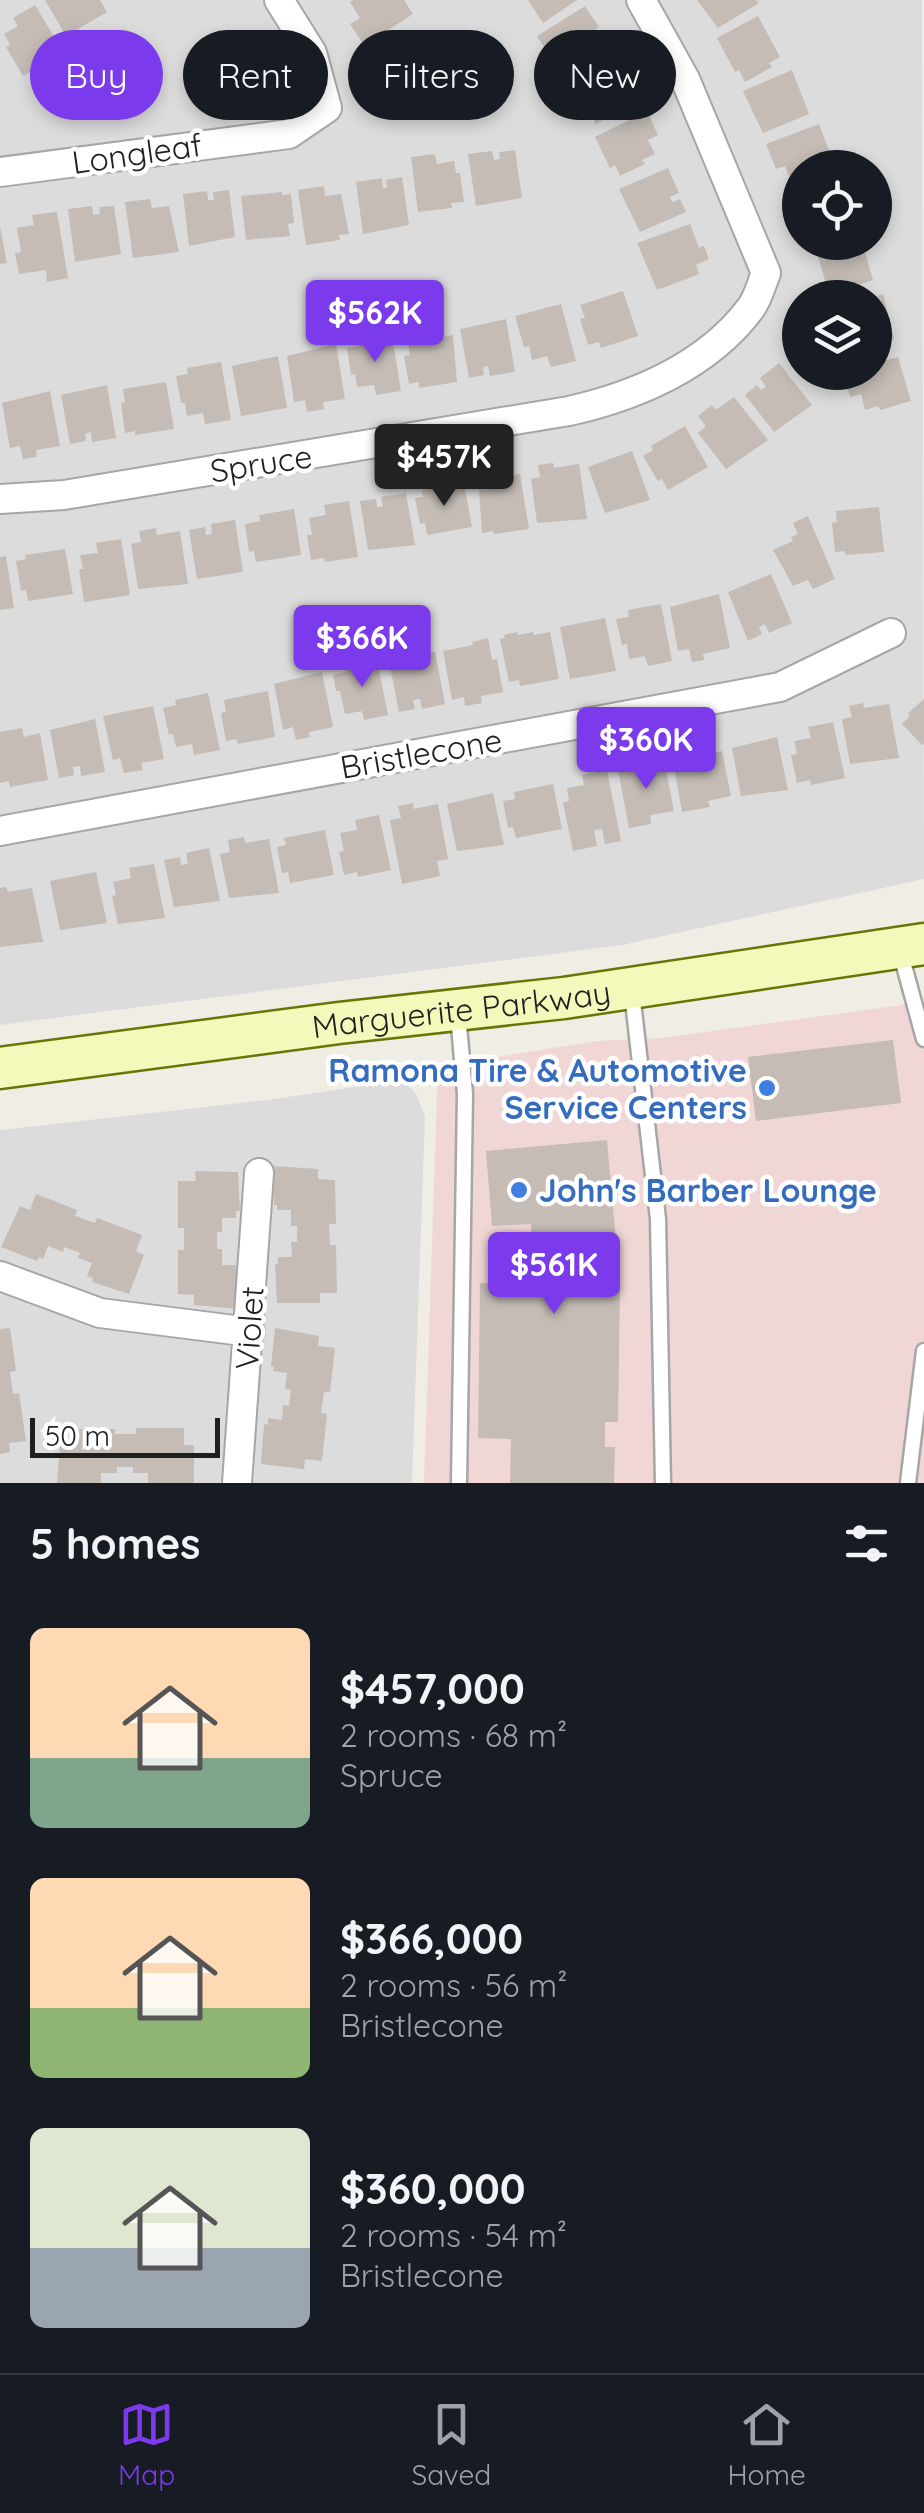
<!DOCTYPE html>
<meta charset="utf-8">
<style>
body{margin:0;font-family:Quicksand,sans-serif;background:#20242c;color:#f1f3f6;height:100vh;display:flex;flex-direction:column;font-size:38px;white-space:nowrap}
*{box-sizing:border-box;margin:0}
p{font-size:32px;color:#9ea1a6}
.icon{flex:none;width:55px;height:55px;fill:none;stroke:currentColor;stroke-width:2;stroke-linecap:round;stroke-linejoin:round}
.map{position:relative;height:1483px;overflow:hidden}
.drawer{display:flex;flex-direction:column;background:#171b24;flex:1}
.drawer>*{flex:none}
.top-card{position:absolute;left:30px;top:30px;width:865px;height:90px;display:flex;gap:20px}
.fabs{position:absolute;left:782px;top:150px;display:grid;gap:20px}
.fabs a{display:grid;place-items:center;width:110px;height:110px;border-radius:50%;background:#171b24;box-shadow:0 5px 15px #0003;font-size:50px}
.scale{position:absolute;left:30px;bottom:25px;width:190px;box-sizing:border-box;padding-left:10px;border:5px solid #1f1f1f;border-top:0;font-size:28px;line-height:35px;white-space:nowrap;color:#1f1f1f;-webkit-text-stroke:8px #fff;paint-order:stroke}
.price{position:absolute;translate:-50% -85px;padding:0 22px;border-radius:10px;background:#7c3aed;color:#fff;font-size:32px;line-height:65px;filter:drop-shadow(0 2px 5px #0008)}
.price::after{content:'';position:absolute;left:50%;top:60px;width:30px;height:22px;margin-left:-15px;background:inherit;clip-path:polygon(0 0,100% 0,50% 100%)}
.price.on{background:#222;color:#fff}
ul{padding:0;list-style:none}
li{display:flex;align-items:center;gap:30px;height:250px;padding:0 30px}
li span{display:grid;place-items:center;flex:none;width:280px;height:200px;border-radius:15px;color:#555}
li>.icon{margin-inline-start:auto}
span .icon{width:120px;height:120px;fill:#fffc;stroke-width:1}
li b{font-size:42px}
h2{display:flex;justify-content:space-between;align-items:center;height:120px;padding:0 30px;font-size:42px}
.tag{padding:0 35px;border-radius:45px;background:#171b24;box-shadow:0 5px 15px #0003;font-size:35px;line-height:90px}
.tag.on{background:#7c3aed;color:#fff}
.tabs{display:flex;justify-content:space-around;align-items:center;height:140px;border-top:2px solid #363941;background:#171b24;font-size:28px;color:#9ea1a6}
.tabs a{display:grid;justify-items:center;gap:5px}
.tabs .on{color:#7c3aed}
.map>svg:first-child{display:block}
.residential{fill:#dddcdc;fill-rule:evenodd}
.commercial{fill:#f0d7d5}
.building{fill:#c4bcb5}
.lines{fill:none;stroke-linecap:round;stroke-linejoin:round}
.service-casing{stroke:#a6a6a6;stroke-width:19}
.minor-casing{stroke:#a6a6a6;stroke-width:32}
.secondary-casing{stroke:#667706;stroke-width:45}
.service{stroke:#fff;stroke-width:14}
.minor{stroke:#fff;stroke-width:28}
.secondary{stroke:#f3f9ba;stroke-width:40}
.shop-dot{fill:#3f7fe0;stroke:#fff;stroke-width:4}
.labels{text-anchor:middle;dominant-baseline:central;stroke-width:9;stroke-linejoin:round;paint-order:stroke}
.street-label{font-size:32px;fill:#1f1f1f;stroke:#fff}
.shop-label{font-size:32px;font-weight:bold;fill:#366cbe;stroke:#fff;text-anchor:end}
</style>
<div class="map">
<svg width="924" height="1483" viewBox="0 0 924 1483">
<rect width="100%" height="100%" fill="#f0ede5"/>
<path class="residential" d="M0,0H922L924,879L622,945L0,1025ZM800,168H875V242H800ZM800,298H875V372H800Z
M403,1080L416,1094L425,1116L412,1483H0V1130L267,1100Z"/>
<path class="commercial" d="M924,1002V1483H424L438,1066L597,1041L661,1038Z"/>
<path class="building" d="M45,0H100L107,12L66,36Z
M353,0H404L413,14L364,45L350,24L360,18L350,2Z
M528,0H577L543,23Z
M697,0H756L759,3L718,28Z
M35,5L63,52L23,76L6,47L10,44L4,34L18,26L13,18Z
M585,6L599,27L591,32L600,48L588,55L591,58L567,73L561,64L556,66L537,36Z
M758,16L780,57L769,63L772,67L745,82L739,70L735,72L717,38Z
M443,37L445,84L391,86L392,39Z
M617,58L630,79L621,84L624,90L633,85L640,98L596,124L571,84Z
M792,70L809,114L763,133L743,91Z
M647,111L658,135L648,140L655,154L642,160L645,164L620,176L615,165L610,168L595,137Z
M819,124L831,156L826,158L830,168H800V179L791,182L785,166L776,169L766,144Z
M515,150L522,198L476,206L468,154L492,151L494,160L500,159L499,152Z
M435,154L437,164L454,161L456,173H460L464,202L451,203L452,208L418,212L411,157Z
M668,168L679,193L670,197L672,202L680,199L686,212L640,232L619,189Z
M402,177L409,225L363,234L356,182L382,178L383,188H387L386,180Z
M324,186L325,196L341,194L349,234L339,235L340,240L306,245L298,190Z
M229,190L235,237L189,246L183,194L207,191L208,200H214L213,192Z
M282,192V195L291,194L294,223L288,224L290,236L246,240L241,196Z
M150,199L152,208L169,206L179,252L133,258L125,202Z
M92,206L93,215L100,214L99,207L114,206L121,254L75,262L68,209Z
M57,212L68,278L47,282L46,270L19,274L15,253L21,252L17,228L34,225L32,215Z
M690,224L699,248L704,246L709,259L696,265L699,274L657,290L637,243Z
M0,227L7,263L0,264Z
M840,242H862L873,280L861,284L862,289L830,298L816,249Z
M623,291L638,336L601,348L599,342L588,345L580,319L585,318L580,305Z
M883,294L894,339L875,345V297Z
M561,304L576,361L551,367L547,356L532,360L529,346L524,347L515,316Z
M506,319L515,372L490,376L488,366L483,367L484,375L469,378L460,329Z
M392,335L401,391L376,395L374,385L357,387L355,374L351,375L347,348L360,346L359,340Z
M453,335L457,382L419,388V382L409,384L404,356L410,355L408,343Z
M336,344L345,399L323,402L324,409L307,412L305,400L294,402L287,356Z
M278,356L287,408L241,416L232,366Z
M898,357L911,401L880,410L878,406L865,410L861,394L850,397L843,372H875V363Z
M221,362L231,420L205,424L203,413L187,416L185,403H181L176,376L188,374L187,368Z
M779,363L812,405L774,432L745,395L757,385L761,390L766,387L760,378Z
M166,382L174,429L135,435V431L125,433L121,403L125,402L123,389Z
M107,385L116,438L92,442L91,432L85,434L86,441L70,444L61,395Z
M50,391L60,446L36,450L37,457L23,459L20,446L10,448L2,403Z
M734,397L768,440L726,469L698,433L706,426L698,416L712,405L716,410Z
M685,426L708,467L668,490L662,479L658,481L643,456L653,450L651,446Z
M632,451L650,500L605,513L588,467Z
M553,463L554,468L579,464L587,519L537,523L531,479L540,477L538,465Z
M520,474L529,529L494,534L493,531L482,533L479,490L497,487L496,478Z
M464,483L472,527L427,535L425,523L420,524L415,498L423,497L422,490Z
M406,493L415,545L368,550L360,501L376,499L377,508L383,506L381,497Z
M349,501L358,557L325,562L324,558L311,560L307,535H312L309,518L326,515L324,505Z
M879,507L884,552L845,555V551L835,552L832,523L837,522L836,511Z
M294,509L301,555L256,562L254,551L249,552L245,524L260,521L259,515Z
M808,516L835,579L813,589L808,580L793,586L773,550L793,541L791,537L798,534L793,523Z
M235,520L243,572L197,579L189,530L205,527L206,535L212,534L211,524Z
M156,528L157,535L180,531L188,584L138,589L131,544L141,542L139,531Z
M121,539L130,595L84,602L79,569H83L80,555L98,553L96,543Z
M65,549L73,594L28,601L26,590L21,591L16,561L26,559L25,555Z
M6,556L14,608L0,610V557Z
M771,574L792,623L769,633L765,624L759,627L762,634L748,641L728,592Z
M719,594L730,648L703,654L704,660L692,662L689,649L678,651L670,607Z
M661,604L672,661L648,666L645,656L629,659L627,644L622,645L616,619L629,617L628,610Z
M605,618L616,671L570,679L560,627Z
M517,632L518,635L533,632L534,635L550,632L559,679L520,686L519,680L509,682L500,639L505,638L504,635Z
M488,638L492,660L497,659L503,692L481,696L482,703L465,706L464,697L452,700L443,651L473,645L472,642Z
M435,652L445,704L422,709L420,699L413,700L415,709L399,712L389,661Z
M377,660L388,715L364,720L362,711L345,714L340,691H336L333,675L346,672L345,667Z
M322,672L333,727L309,732L310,737L296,740L293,727L283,730L274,684Z
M268,691L275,737L238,744L236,739L226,741L221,713L226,712L224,700Z
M208,693L220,750L194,755L192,744L176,747L173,734L169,735L163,708L176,705L175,700Z
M924,699V744L922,745L902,724L910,716L908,713Z
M863,703L864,708L889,704L899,758L850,764L842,719L852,717L849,706Z
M153,706L164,759L141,763L143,770L124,773L120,758L113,760L103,716Z
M95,719L105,772L81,776L80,766L73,767L74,775L59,778L50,730Z
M833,722L845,778L811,785L810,780L797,783L791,755L797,754L794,741L811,738L808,727Z
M22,728L24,737L40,733L48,780L10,787L9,781L0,783V732Z
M777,737L788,790L741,796L732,748Z
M722,751L731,796L708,801L710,807L682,812L674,766L683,764L682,759Z
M664,759L674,811L650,815L651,824L629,828L618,770L634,767L635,774L642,773L640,763Z
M607,770L621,841L605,844L602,829L594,830L597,846L573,851L563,803L569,801L567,788L584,785L582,775Z
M553,784L562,829L516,838L513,827L508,828L503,801L515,799L514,792Z
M493,793L504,845L457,851L447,804Z
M413,803L414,809L438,804L448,859L437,861L440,876L402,884L390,820L401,818L398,806Z
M379,815L391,870L358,877L357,872L344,875L339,852L344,851L340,833L357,830L355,820Z
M325,830L334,875L290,883L288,872L282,873L277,847L286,845L284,838Z
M244,837L245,843L269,839L279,893L229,898L220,854L230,852L228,840Z
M209,848L220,901L174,907L164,860L180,857L181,865L188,864L186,853Z
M154,864L165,918L118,924L112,896L116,895L113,882L131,878L129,868Z
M96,872L107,923L60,930L50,881Z
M6,887L8,892L32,888L43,942L0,947V888Z
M893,1040L901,1103L756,1121L748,1057Z
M607,1140L620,1286L618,1422H605V1447H615L614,1483H510L511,1439L478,1438L480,1283L536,1284L531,1224L492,1226L486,1151Z
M273,1166L318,1169V1179L335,1180L336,1224H329L330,1245H336L337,1293H320V1303H277L275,1264H278V1257H292L291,1242H297V1226H291V1210H277V1205H274Z
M195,1171L238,1172L240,1211H236V1218H222V1232H217V1249H222V1265H236V1270H239V1309L194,1305V1295L178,1294V1250H184V1228H178V1181H196Z
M36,1194L77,1210L75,1216L95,1223L97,1218L142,1235L136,1251L144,1255L129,1294L92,1282L93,1278L87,1276L92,1263L78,1258L80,1253L64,1247L63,1252L48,1246L43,1259L39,1257L37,1261L1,1247L20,1206L30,1210Z
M10,1328L16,1371L10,1372L13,1394L19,1393L26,1441L9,1443L10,1452L0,1454V1329Z
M275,1328L319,1336L318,1346L335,1348L330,1392H324L321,1413L327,1414L322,1461L305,1459L304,1469L261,1464L264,1424L268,1425V1418L282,1420L283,1405L289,1406L291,1390L285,1389L287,1373L273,1371L274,1367L271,1366Z
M136,1428H184V1445H194V1483H148V1473H133V1467H117V1473H101V1483H57L60,1446L70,1445V1429H115V1434H136Z"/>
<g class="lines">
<defs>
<path id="service" d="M900,951L924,1039
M632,993L658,1219L663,1483
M458,1014L465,1094L459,1483
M908,1483L924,1351"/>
<path id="minor" d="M0,172L289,134L327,108L312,53L279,0
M0,499L64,495L569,411C636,396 707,366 750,309C758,299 761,285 766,273L685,79L641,0
M0,831L780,687L891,633
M0,1276L100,1313L250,1332
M237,1483L259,1173"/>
<g id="secondary">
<path id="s1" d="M0,1068L339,1023L564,998L924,944"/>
</g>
</defs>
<use href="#service" class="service-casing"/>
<use href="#minor" class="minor-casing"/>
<use href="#secondary" class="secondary-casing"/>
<use href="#service" class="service"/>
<use href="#minor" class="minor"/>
<use href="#secondary" class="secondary"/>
</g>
<g class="shop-dot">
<circle cx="767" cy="1088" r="10"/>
<circle cx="519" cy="1190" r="10"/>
</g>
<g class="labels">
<g class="street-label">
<text transform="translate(137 153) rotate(-8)">Longleaf</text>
<text transform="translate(261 463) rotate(-9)">Spruce</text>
<text transform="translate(421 753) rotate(-10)">Bristlecone</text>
<text stroke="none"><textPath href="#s1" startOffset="465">Marguerite Parkway</textPath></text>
<text transform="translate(249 1328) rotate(-86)">Violet</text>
</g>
<g class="shop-label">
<text x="747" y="1070">Ramona Tire &amp; Automotive<tspan x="747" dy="37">Service Centers</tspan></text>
<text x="539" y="1190" text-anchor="start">John's Barber Lounge</text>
</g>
</g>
</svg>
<div class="fabs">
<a><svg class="icon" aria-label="locate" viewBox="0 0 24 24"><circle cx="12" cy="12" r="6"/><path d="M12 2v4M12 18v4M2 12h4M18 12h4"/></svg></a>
<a><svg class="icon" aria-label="layers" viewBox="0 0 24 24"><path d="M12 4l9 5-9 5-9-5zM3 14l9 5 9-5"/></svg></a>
</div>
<div class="scale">50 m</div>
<b class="price" style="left:375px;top:365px">$562K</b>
<b class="price on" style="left:444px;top:509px">$457K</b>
<b class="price" style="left:362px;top:690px">$366K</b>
<b class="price" style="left:646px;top:792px">$360K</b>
<b class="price" style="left:554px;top:1317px">$561K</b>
<div class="top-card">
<a class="tag on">Buy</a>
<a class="tag">Rent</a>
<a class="tag">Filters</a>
<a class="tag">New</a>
</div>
</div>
<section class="drawer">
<h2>5 homes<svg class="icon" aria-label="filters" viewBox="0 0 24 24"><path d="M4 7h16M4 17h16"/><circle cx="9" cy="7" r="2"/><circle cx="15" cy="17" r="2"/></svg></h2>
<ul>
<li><span style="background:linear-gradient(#ffd9b3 65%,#7fa58c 0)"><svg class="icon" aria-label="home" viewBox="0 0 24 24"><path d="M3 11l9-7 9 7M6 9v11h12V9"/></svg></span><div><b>$457,000</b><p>2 rooms · 68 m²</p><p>Spruce</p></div></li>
<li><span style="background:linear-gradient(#ffd9b3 65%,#8fb573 0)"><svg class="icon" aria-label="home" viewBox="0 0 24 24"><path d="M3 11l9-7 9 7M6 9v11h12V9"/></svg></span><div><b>$366,000</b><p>2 rooms · 56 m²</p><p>Bristlecone</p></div></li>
<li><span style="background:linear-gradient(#dfe7d0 60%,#9aa5b1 0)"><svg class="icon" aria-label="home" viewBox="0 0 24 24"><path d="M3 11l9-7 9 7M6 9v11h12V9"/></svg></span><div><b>$360,000</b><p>2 rooms · 54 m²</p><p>Bristlecone</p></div></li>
</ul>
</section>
<nav class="tabs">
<a class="on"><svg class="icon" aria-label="map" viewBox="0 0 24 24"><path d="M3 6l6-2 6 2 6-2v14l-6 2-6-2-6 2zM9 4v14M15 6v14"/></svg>Map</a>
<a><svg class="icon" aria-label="saved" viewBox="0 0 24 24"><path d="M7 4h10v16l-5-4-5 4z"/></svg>Saved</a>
<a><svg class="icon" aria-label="home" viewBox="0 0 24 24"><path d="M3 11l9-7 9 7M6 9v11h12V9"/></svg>Home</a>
</nav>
